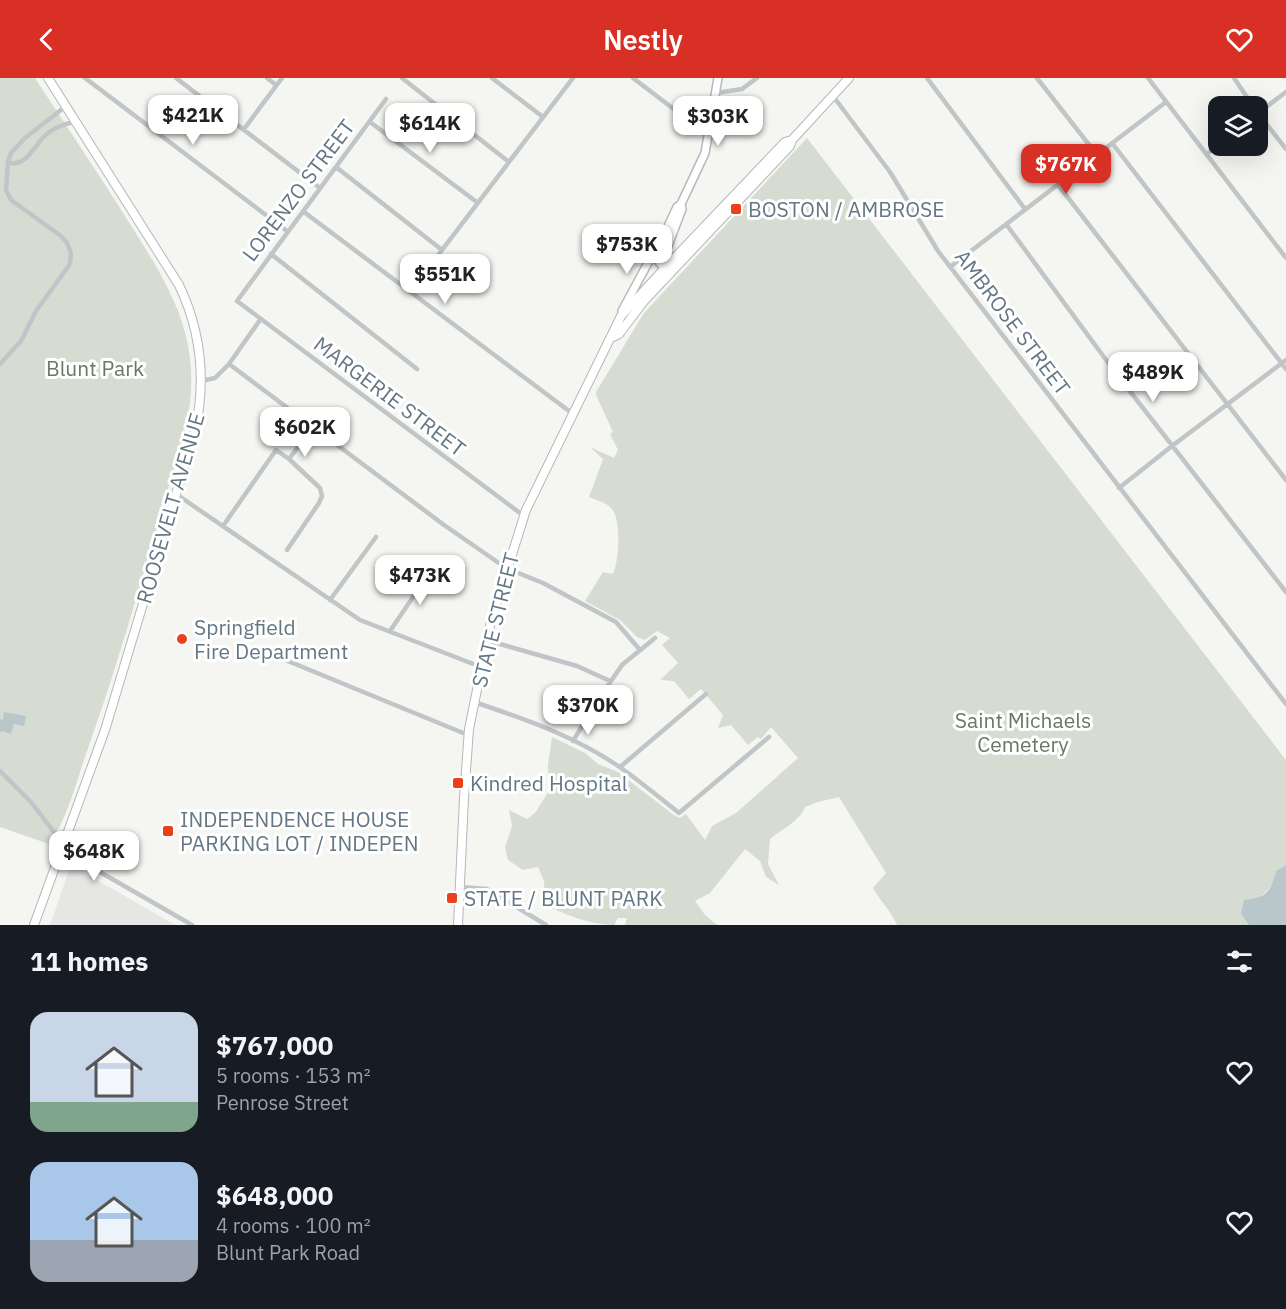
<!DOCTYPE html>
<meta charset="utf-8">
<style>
body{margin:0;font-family:"IBM Plex Sans",sans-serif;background:#20242c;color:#f1f3f6;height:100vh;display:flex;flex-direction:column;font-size:22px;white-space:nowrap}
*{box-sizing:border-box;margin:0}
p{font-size:20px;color:#9ea1a6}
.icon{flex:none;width:33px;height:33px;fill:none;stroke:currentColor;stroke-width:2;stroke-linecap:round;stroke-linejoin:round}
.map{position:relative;height:847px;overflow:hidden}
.drawer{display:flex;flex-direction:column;background:#171b24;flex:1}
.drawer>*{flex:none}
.tools{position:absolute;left:1208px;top:18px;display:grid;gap:12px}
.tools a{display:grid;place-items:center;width:60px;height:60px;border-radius:12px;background:#171b24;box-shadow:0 6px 24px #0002;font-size:30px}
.price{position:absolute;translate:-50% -51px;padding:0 14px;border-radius:12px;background:#fff;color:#222;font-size:20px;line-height:39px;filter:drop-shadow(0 2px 3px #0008)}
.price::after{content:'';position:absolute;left:50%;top:36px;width:18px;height:14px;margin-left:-9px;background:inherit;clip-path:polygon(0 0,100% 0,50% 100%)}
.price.active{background:#d93025;color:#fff}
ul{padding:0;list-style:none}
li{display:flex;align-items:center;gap:18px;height:150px;padding:0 30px}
li span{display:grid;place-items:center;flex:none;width:168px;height:120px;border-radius:18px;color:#555}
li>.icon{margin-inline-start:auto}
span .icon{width:72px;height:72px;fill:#fffc;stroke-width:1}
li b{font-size:26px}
h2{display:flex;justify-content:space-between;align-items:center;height:72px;padding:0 30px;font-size:26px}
header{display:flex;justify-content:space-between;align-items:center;height:78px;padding:0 30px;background:#d93025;color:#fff;font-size:27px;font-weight:600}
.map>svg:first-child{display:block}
.built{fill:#e6e7e5}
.green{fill:#d6dcd2}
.water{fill:#b9c6ca}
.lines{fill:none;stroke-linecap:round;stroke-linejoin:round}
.secondary-casing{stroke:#b4babe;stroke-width:10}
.primary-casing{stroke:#b3b8bc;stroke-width:10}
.minor{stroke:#c0c5c8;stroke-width:4.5}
.secondary{stroke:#fff;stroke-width:7}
.primary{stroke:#fff;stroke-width:8}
.poi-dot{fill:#ea401c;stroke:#fff;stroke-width:2}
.labels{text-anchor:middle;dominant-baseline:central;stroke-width:6;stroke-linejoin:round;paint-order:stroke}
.street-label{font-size:21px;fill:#637784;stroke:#fff}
.poi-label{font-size:21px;fill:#637784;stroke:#fff;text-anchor:start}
.park-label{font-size:21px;fill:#687a62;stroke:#fff}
</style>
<header><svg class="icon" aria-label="back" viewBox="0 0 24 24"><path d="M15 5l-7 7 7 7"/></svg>Nestly<svg class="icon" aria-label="heart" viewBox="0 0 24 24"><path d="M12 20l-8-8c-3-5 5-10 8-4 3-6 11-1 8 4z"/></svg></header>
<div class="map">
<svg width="1286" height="847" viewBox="0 0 1286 847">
<rect width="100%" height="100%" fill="#f5f5f1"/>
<path class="built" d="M72,784L90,798L175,847H50Z"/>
<path class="green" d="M0,0H35C63,43 92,86 120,130C166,204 206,256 186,349C154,457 125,567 87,673C76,704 68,740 49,766L0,749Z
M807,60L1286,682V787L1276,793L1273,807L1241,836L1249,847H897C891,833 881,824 873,810L886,795L839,719L818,724L805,729C801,742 781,752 770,761L768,786L779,807L766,799L760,783L745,771L710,815L695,823L705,837L717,847H625L627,840H618L614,847C590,847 567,837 545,827L544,803L538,789L523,792L508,782L505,769L512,748L509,732L527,741L535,735L549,713L548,687L552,659L585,675L598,686L618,694L675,738L680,740L686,736L705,762L712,748L736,735L798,680L771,649L761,661L758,659L748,667L731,647L718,650L723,637L701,611L689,621L674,603L660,602L678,585L662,567L670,560L657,553L645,562L637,559L620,542L585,523L603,494L613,496C619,483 622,440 611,430C607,425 596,422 589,419L603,381L590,369L614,380L618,372L610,356L613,354L596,317V314L644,235Z"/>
<path class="water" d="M4,634L26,638L24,648L14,646L11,656L1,653L0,656V641L3,642Z
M1286,787V847H1249L1241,836L1244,822C1266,820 1271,814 1276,793Z"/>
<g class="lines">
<defs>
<path id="secondary" d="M675,187L666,173L682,131L681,126
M670,192C660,188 656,183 657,172L677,129L681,126L705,75L718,0
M622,237V233L656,170"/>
<path id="primary" d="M613,259L619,256L644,223L790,68L792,62L849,0
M34,847L105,652L195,353C206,303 201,253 179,207L48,0
M458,847L464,720L469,651L491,543L526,432L621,238L665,190L785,64L792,62"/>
</defs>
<use href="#secondary" class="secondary-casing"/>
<use href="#primary" class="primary-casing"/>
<path class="minor" d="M85,0L287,153
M176,0L320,110
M267,0L276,7
M402,0L509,84
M492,0L543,39
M633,0L708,57
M927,0L1025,131
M1037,0L1097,77
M1148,0L1286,180
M1234,0L1253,28
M716,15L742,11L757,0
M833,18L890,94L938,173L1286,626
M386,21L237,223L524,438
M1257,34L1286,71
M1257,36L1286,14
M370,44L478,125
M244,51L282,0
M1112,65L1286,291
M1207,76L1218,67
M8,84C26,92 36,63 48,55C57,48 65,46 75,44
M336,89L442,172
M1059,108L1286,402
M304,134L573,336
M1006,146L1115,294L1286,514
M271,176L417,291
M950,189L1166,24
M410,214L573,0
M0,286L21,263L36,233L70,186L71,175L67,165L61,158L11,122L6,112L8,84L11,75L25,60L66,28
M229,286L444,447L506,490L543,505L616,544L640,572
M201,303L215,300L229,286L260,242
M1119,410L1172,368L1286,282
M176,416L360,542L481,589
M223,448L276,372L289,381
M287,472L319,425L322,418L320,410L289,381L313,349
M330,522L376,459
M390,553L432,491
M486,562L577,588L610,603
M283,581L468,657
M474,624C525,641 577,659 621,690C641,704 660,720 679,735L769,659
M573,663L598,622L622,587L655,560
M620,689L706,616
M0,693L31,724L63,766L93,790L192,847
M460,809L487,811L546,847"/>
<use href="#secondary" class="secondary"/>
<use href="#primary" class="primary"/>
</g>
<g class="poi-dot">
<rect x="730" y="125" width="12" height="12" rx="3"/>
<circle cx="182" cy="561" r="6"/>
<rect x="452" y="699" width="12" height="12" rx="3"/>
<rect x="162" y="747" width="12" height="12" rx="3"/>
<rect x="446" y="814" width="12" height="12" rx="3"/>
</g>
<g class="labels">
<g class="street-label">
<text transform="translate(298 112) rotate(-53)">LORENZO STREET</text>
<text transform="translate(1013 244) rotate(53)">AMBROSE STREET</text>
<text transform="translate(390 318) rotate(37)">MARGERIE STREET</text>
<text transform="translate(170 430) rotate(-74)">ROOSEVELT AVENUE</text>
<text transform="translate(495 542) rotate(-76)">STATE STREET</text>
</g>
<g class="poi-label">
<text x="748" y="131">BOSTON / AMBROSE</text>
<text x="194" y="549">Springfield<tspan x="194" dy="24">Fire Department</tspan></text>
<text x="470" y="705">Kindred Hospital</text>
<text x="180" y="741">INDEPENDENCE HOUSE<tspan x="180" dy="24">PARKING LOT / INDEPEN</tspan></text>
<text x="464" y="820">STATE / BLUNT PARK</text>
</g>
<g class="park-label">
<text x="95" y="290">Blunt Park</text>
<text x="1023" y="642">Saint Michaels<tspan x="1023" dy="24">Cemetery</tspan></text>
</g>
</g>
</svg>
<div class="tools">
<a><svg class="icon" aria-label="layers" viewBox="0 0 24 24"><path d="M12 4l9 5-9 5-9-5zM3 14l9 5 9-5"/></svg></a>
</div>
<b class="price" style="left:193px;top:68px">$421K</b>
<b class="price" style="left:718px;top:69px">$303K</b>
<b class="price" style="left:430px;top:76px">$614K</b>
<b class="price active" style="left:1066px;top:117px">$767K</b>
<b class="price" style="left:627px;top:197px">$753K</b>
<b class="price" style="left:445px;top:227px">$551K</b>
<b class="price" style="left:1153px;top:325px">$489K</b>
<b class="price" style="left:305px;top:380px">$602K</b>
<b class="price" style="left:420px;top:528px">$473K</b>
<b class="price" style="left:588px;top:658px">$370K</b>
<b class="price" style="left:94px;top:804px">$648K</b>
</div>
<section class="drawer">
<h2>11 homes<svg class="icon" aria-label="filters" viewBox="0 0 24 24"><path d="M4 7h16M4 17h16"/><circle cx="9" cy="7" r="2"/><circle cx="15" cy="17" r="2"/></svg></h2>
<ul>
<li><span style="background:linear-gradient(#c9d6e8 75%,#7fa58c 0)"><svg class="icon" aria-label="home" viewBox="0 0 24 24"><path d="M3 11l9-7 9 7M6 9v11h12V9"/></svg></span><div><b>$767,000</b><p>5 rooms · 153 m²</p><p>Penrose Street</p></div><svg class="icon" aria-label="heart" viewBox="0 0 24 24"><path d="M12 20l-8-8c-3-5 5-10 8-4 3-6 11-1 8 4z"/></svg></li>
<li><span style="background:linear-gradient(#a9c7e8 65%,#9aa5b1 0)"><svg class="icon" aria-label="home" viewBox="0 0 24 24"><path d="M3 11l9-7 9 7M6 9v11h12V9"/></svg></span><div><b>$648,000</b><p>4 rooms · 100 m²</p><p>Blunt Park Road</p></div><svg class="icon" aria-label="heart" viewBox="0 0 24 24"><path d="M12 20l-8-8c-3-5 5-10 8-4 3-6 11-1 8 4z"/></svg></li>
</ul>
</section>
